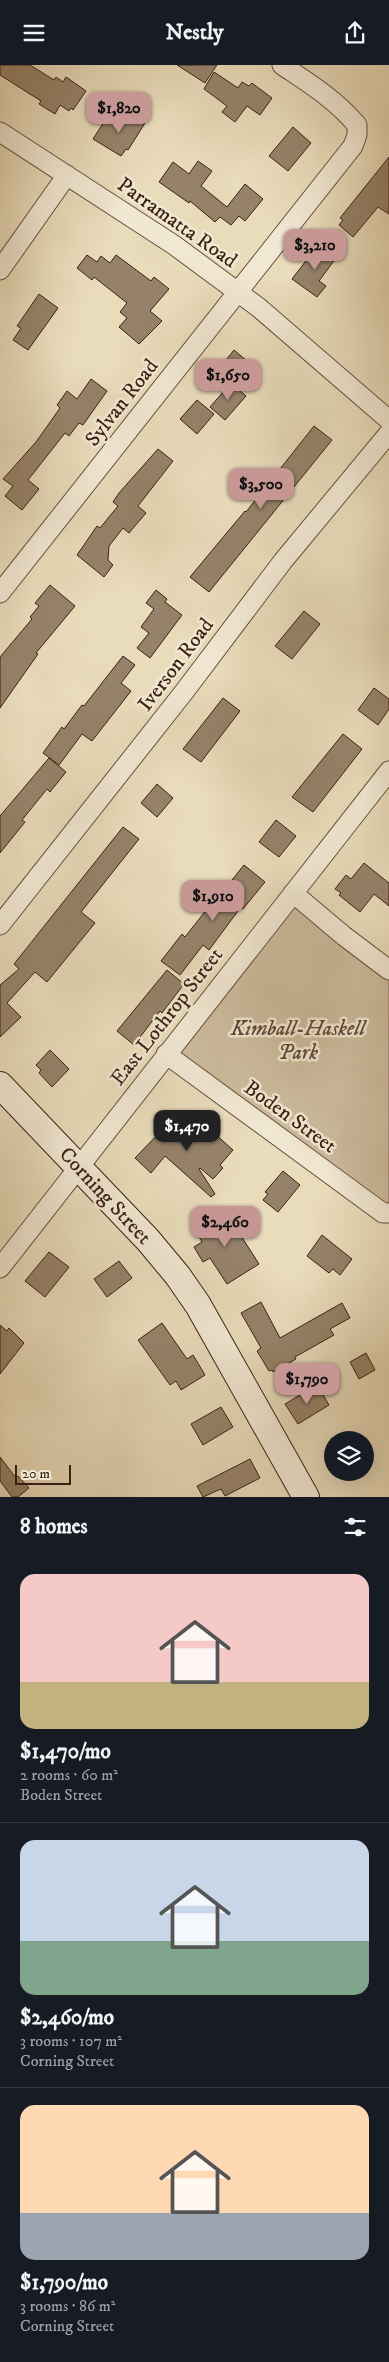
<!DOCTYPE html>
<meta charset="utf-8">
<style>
body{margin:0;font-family:"IM FELL DW Pica",serif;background:#242831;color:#f1f3f6;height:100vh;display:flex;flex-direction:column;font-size:19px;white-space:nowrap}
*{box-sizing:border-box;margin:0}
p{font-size:16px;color:#9ea1a6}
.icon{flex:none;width:28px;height:28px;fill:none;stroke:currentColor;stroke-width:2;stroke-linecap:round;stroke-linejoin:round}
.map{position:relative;height:1432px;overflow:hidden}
.sheet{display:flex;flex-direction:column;background:#171b24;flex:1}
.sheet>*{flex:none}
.buttons{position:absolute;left:324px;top:1366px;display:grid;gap:10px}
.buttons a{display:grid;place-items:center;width:50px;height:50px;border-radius:50%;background:#171b24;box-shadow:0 5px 20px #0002;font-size:25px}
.scale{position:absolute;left:15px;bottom:12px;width:56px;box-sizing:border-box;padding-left:5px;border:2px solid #3c2012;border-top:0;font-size:14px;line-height:18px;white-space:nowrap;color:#3c2012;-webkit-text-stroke:4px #f1e8d3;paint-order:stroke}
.price{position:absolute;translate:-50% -42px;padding:0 11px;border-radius:10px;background:#c59692;color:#111;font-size:16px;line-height:32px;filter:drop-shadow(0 1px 2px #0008)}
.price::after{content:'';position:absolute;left:50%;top:30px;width:15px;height:11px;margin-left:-8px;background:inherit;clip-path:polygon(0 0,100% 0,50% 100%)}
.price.active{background:#222;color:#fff}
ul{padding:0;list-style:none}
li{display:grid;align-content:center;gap:10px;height:265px;padding:0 20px}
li+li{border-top:1px solid #363941}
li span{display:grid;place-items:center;height:155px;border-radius:15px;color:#555}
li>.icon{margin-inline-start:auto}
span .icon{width:90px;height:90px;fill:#fffc;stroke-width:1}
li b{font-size:21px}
h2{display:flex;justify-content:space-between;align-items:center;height:60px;padding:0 20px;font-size:21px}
header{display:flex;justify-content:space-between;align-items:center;height:65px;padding:0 20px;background:#171b24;font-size:22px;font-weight:700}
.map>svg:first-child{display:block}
.green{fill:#ccbc9e;stroke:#846e58}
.building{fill:#96826a;stroke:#3c2012}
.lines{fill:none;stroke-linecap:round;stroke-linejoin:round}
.street-casing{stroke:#674f3c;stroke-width:21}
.secondary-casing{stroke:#3c2012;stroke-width:28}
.street{stroke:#f1e8d3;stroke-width:19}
.secondary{stroke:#f1e8d3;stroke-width:26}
.labels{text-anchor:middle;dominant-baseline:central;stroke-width:5;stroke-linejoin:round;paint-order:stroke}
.street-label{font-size:21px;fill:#3c2012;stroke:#f1e8d3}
.park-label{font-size:21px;font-style:italic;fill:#604735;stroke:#f1e8d3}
</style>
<header><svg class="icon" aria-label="menu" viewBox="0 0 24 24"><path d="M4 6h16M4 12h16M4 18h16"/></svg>Nestly<svg class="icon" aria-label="share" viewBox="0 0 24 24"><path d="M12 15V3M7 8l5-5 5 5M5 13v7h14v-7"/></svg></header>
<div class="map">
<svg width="389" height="1432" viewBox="0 0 389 1432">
<rect width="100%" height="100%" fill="#e9dcbb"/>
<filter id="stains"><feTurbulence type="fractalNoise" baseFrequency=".004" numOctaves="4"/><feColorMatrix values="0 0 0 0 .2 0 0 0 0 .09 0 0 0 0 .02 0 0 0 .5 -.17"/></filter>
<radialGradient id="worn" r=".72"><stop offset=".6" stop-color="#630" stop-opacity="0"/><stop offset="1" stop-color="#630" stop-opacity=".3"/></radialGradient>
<path class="green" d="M293,828L389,904V1149L172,999Z"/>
<path class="building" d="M0,0H30L54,15L56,12L63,17L66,12L86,26L73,45L71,43L69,46L60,40L55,49L39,39L41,36L0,10Z
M177,0H217L205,18Z
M214,7L238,23L242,17L249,21L252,18L272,33L260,50L247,41L235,57L222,47L227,41L204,24Z
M129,48L145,58L128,85L126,84L121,91L93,74L106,54L120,63Z
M293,62L311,78L288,106L269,91Z
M389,92V149L378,142L353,172L339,160L343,155L340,153Z
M198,96L212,106L201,121L227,142L245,119L263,134L245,156L239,151L231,160L220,152L215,157L190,136L189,138L159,117L173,97L189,109Z
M318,180L336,193L319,216L326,221L317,232L292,214Z
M87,190L97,197L101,191L110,198L116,190L151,216L154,212L169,224L150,246L162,256L139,279L119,262L127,253L120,247L127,238L94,212L92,215L77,203Z
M39,229L58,243L28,285L13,275L21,263L17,261Z
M234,285L253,301L237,320L218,305Z
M91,314L107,326L83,360L79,358L69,371L65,368L28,415L39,424L22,445L5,431L13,421L3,414L36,377L60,343L57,340L67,326L77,334Z
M231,318L246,331L225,355L210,342Z
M197,335L214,349L197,369L180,354Z
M314,361L332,375L209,527L190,512L245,446L246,447Z
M158,384L173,396L138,441L146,448L129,468L123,463L109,481L108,495L113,500L104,512L77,490L97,461L100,463L118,441L113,437L119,428Z
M50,520L75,541L36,588L38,589L0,643V592L32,554L30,552L39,541L35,538Z
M156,525L167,534L165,537L182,550L150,593L137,583L149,568L141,562L154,544L146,538Z
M304,546L320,559L292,594L275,581Z
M123,591L135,600L121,618L131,626L92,676L82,669L59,700L43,688L62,662L64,664L82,640L84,641Z
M374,623L389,634V644L378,660L358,645Z
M223,633L240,646L201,697L183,684Z
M343,669L362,684L313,747L292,732Z
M49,693L66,707L50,727L47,724L22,755L25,757L0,788V751Z
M157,719L173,733L157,752L141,738Z
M276,755L296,771L279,792L259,777Z
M123,762L139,774L81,847L95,858L47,917L35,907L7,938L21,952L0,972V920L19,904L14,899Z
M364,798L389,818V841L374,829L360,847L339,830L341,828L335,824L346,810L351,814Z
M244,800L265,817L243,844L241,842L209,885L203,880L180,910L161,896L182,869L185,872L211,839L212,840L217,833L224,838L239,820L232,815Z
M167,905L184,919L162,948L160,946L134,980L117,966Z
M50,985L69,1004L52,1022L39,1008L41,1005L36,1000Z
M183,1049L210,1073L214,1068L233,1085L220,1100L223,1103L213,1114L200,1103L199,1104L215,1129L211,1132L165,1091L151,1108L135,1093L161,1066L165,1070Z
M283,1106L300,1120L278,1147L263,1135L268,1129L265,1127Z
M225,1146L259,1199L227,1219L210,1193L203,1197L194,1182L202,1177L195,1165Z
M322,1170L352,1194L340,1210L333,1204L329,1208L307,1191Z
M49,1187L69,1202L45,1232L25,1216Z
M119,1196L132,1213L107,1232L94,1214Z
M261,1237L280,1273L342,1238L350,1253L330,1264L334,1270L295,1292L296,1294L273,1307L272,1305L269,1306L257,1286L261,1283L241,1248Z
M162,1258L187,1294L193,1290L205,1310L181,1325L176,1316L170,1320L138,1275Z
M0,1260L7,1266L9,1263L24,1278L0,1309Z
M366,1288L375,1305L359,1314L350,1297Z
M319,1323L329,1340L298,1359L285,1339L310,1324L311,1327Z
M221,1342L233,1362L203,1380L191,1359Z
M0,1392L16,1413L18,1411L29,1423L18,1432H12L0,1416Z
M250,1394L260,1413L225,1431L221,1424L203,1432L197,1421Z"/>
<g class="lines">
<defs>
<path id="street" d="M0,67L174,180L258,242L389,355
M0,205L67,110
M0,528L353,81L357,70V60C335,34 310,19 282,0
M293,828L344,871L389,905
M0,860L184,627L283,496L389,368
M166,989L383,1148H389
M0,1203L389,706"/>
<path id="secondary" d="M0,1020L148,1175L178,1211L198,1240L306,1432"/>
</defs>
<use href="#street" class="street-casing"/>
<use href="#secondary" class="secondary-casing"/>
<use href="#street" class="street"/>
<use href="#secondary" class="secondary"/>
</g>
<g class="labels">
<g class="street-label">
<text transform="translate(177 158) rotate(35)">Parramatta Road</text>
<text transform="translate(122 338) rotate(-52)">Sylvan Road</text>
<text transform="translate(176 600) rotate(-53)">Iverson Road</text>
<text transform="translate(167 952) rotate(-52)">East Lothrop Street</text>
<text transform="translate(290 1052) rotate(36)">Boden Street</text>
<text transform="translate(105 1131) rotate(47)">Corning Street</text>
</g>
<g class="park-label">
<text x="298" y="964">Kimball-Haskell<tspan x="298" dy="24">Park</tspan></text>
</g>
</g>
<rect width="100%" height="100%" filter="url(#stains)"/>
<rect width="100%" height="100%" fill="url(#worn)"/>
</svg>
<div class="buttons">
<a><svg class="icon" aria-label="layers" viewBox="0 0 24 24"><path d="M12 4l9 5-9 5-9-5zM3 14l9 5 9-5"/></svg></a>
</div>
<div class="scale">20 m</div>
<b class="price" style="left:119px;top:69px">$1,820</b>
<b class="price" style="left:315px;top:206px">$3,210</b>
<b class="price" style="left:228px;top:336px">$1,650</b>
<b class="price" style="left:261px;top:445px">$3,500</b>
<b class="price" style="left:213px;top:857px">$1,910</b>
<b class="price active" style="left:187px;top:1087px">$1,470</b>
<b class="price" style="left:225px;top:1183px">$2,460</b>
<b class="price" style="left:307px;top:1340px">$1,790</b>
</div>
<section class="sheet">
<h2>8 homes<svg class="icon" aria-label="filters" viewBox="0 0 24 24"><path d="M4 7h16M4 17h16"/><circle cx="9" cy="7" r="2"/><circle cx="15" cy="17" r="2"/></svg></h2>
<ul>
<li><span style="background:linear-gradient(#f6c9c9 70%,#c2b280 0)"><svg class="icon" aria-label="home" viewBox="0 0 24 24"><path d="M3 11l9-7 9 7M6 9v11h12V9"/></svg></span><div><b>$1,470/mo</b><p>2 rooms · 60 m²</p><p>Boden Street</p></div></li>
<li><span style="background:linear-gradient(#c9d6e8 65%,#7fa58c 0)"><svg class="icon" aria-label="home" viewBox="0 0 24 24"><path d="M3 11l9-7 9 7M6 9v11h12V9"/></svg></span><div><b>$2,460/mo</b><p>3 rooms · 107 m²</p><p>Corning Street</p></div></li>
<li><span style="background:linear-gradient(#ffd9b3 70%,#9aa5b1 0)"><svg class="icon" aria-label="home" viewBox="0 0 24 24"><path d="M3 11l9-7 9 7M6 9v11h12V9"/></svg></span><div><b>$1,790/mo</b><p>3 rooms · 86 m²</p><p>Corning Street</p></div></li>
</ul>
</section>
